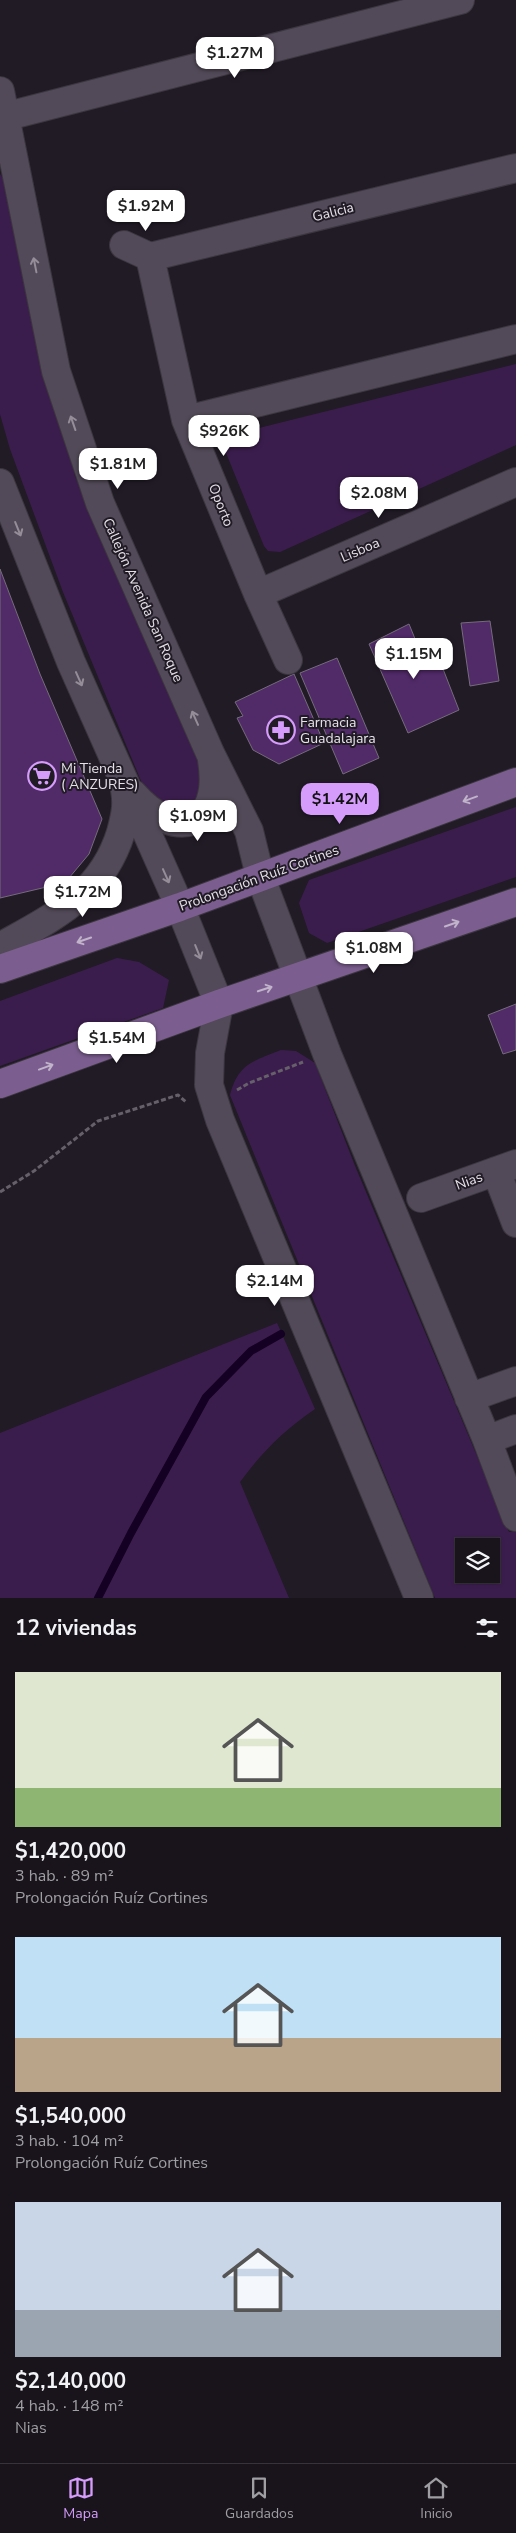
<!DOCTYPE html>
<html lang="es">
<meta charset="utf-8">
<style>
body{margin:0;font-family:"Nunito Sans",sans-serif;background:#262129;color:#f1f3f6;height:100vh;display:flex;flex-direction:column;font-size:19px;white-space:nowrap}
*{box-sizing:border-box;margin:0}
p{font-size:16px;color:#9f9ea3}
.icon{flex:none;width:28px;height:28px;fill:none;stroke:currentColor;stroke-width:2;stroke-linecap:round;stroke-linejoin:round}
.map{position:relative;height:1598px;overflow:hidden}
.drawer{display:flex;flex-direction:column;background:#19141c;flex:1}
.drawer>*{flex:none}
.fabs{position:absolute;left:455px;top:1538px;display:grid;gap:10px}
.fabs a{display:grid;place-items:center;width:45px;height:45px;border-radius:0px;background:#19141c;box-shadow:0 1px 4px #0004,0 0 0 1px #37333b;font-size:25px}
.price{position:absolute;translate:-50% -42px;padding:0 11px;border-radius:10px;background:#fff;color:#222;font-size:16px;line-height:32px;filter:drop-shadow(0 1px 2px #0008)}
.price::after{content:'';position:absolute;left:50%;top:30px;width:15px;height:11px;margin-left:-8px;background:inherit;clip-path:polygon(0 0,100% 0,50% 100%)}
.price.active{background:#d59cfb;color:#111}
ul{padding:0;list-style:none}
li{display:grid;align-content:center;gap:10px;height:265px;padding:0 15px}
li span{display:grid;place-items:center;height:155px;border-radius:0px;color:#555}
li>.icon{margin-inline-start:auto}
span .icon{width:90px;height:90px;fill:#fffc;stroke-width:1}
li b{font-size:21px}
h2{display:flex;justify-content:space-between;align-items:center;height:60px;padding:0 15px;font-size:21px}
.dock{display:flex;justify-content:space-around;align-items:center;height:70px;border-top:1px solid #37333b;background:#19141c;font-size:14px;color:#9f9ea3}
.dock a{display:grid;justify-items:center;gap:2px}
.dock .active{color:#d59cfb}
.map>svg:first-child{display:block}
.green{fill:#3b1d4d;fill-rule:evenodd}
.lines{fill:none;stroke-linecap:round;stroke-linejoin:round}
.stream{stroke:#140023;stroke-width:8}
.building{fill:#512a68;stroke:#756c7b}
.minor-casing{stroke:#3b363f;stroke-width:30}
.major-casing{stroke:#3b363f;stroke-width:30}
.path{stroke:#66606a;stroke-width:3;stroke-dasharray:5 2.5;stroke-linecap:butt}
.minor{stroke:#524a58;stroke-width:28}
.major{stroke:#7b5e8f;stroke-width:28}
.oneway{stroke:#958e99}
.oneway2{stroke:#c1b3ca}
.labels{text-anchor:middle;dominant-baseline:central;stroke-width:4;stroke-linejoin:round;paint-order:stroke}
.street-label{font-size:14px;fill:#e6e1e9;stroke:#211b26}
.poi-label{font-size:14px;fill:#e6e1e9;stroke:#211b26;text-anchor:start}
</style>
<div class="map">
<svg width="516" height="1598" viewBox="0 0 516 1598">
<rect width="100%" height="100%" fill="#211b26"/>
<path class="green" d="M0,174L4,180L75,476L204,775L198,802L174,811L146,793L63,592L10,449L0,414Z
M516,364V445L280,552L268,551L264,546L224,448L225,440L231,435Z
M516,807V877L327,943L309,933L299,903L309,880Z
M117,958L139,962L169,980L163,1008L0,1066V1001Z
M281,1050L296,1051L315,1063L355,1166L509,1532L516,1531V1598H435L230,1095C238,1064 253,1061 281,1050ZM464,1546H491V1574H464Z
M277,1323L315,1409C283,1431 263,1451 240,1482L289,1598H0V1433Z"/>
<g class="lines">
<path class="stream" d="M98,1598L131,1533L206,1397L251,1351L281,1334"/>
</g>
<path class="building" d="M0,569L40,674L102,819L89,854L69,878L55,885L0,898Z
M490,621L499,681L470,686L461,623Z
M409,624L424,661L438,656L459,710L408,733L369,644Z
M337,658L379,758L343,774L300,673Z
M294,674L324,743L279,764L253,750L237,718L243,716L235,702Z
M516,1004V1050L503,1054L488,1015Z"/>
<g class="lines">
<defs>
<path id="minor" d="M0,91L56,371L100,503L210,753L249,831L260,876L327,1054L487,1440L516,1517
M0,118L460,0
M124,245L150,257
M150,257L186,420L258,594L288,660
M150,257L516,168
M186,420L516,339
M0,483L71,662L180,907L219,1004L210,1053L209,1085L220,1120L419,1598
M258,594L516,482
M133,794C176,843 223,828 212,760
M0,947C53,917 102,895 121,832C125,817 128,805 125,790
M496,1171L516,1223
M421,1198L516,1164
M469,1398L516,1381
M487,1440L516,1429"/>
<path id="major" d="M0,969L180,907L516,782
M0,1084L219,1004L516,902"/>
</defs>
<use href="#minor" class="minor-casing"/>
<use href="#major" class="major-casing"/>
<path class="path" d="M237,1090L249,1083L303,1062
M0,1192L34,1171L98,1121L178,1095L186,1102"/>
<use href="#minor" class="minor"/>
<use href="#major" class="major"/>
</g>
<defs><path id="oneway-shaft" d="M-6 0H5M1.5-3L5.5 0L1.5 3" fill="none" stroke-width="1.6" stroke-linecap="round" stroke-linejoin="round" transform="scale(1.25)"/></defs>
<g class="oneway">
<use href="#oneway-shaft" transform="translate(35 265) rotate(-101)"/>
<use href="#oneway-shaft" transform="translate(73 423) rotate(-109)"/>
<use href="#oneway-shaft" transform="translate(18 529) rotate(68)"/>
<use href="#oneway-shaft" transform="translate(79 679) rotate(66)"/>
<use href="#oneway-shaft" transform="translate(195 718) rotate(-114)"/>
<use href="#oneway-shaft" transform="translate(166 876) rotate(66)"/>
<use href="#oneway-shaft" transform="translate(198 952) rotate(68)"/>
</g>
<g class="oneway2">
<use href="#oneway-shaft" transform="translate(470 799) rotate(160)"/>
<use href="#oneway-shaft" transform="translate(452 924) rotate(-19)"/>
<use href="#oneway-shaft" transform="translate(84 940) rotate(161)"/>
<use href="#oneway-shaft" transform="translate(265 989) rotate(-18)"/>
<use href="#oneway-shaft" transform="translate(46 1067) rotate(-20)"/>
</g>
<defs>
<symbol id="pharmacy-ring" viewBox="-11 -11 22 22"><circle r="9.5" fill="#211b26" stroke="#d59cfb" stroke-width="1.5"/><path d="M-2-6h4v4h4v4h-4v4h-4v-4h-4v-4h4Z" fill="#d59cfb"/></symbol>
<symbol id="supermarket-ring" viewBox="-11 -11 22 22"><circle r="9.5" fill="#211b26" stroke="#d59cfb" stroke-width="1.5"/><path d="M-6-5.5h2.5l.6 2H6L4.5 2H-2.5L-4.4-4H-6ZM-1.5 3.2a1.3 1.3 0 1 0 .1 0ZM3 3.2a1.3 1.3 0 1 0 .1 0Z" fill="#d59cfb"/></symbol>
</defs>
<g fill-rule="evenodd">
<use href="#pharmacy-ring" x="265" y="714" width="32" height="32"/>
<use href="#supermarket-ring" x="26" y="760" width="32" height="32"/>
</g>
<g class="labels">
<g class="street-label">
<text transform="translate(333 212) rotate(-14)">Galicia</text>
<text transform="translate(221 505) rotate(68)">Oporto</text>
<text transform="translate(360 550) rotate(-23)">Lisboa</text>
<text transform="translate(143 600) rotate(66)">Callejón Avenida San Roque</text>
<text transform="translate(259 878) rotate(-20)">Prolongación Ruíz Cortines</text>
<text transform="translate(469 1181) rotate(-20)">Nias</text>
</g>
<g class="poi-label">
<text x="300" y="722">Farmacia<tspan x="300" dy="16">Guadalajara</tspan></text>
<text x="61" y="768">Mi Tienda<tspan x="61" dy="16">( ANZURES)</tspan></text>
</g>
</g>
</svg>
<div class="fabs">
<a><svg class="icon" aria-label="layers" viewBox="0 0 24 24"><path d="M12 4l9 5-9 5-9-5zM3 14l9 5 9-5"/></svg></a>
</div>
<b class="price" style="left:235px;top:79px">$1.27M</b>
<b class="price" style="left:146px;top:232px">$1.92M</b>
<b class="price" style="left:224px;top:457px">$926K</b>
<b class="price" style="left:118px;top:490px">$1.81M</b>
<b class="price" style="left:379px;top:519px">$2.08M</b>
<b class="price" style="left:414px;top:680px">$1.15M</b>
<b class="price active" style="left:340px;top:825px">$1.42M</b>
<b class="price" style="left:198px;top:842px">$1.09M</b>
<b class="price" style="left:83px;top:918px">$1.72M</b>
<b class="price" style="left:374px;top:974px">$1.08M</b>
<b class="price" style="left:117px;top:1064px">$1.54M</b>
<b class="price" style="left:275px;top:1307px">$2.14M</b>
</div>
<section class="drawer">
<h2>12 viviendas<svg class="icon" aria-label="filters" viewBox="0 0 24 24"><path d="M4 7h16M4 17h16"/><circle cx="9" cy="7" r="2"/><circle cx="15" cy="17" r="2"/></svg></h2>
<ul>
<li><span style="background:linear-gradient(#dfe7d0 75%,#8fb573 0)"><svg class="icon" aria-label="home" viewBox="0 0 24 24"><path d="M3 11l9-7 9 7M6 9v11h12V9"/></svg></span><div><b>$1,420,000</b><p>3 hab. · 89 m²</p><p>Prolongación Ruíz Cortines</p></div></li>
<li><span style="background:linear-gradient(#bfe0f5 65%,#b9a48a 0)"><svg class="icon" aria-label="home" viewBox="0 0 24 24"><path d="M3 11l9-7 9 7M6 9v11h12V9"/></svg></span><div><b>$1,540,000</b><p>3 hab. · 104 m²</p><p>Prolongación Ruíz Cortines</p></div></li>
<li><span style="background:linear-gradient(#c9d6e8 70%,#9aa5b1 0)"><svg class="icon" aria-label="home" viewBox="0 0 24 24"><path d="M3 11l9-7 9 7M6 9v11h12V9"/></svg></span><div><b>$2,140,000</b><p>4 hab. · 148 m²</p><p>Nias</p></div></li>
</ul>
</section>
<nav class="dock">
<a class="active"><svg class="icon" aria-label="map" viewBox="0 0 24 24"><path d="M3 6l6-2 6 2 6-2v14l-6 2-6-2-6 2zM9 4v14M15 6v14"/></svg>Mapa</a>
<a><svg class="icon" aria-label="saved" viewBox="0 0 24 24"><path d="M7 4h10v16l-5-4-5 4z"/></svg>Guardados</a>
<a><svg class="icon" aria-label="home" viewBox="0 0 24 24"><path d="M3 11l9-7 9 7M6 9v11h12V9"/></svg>Inicio</a>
</nav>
